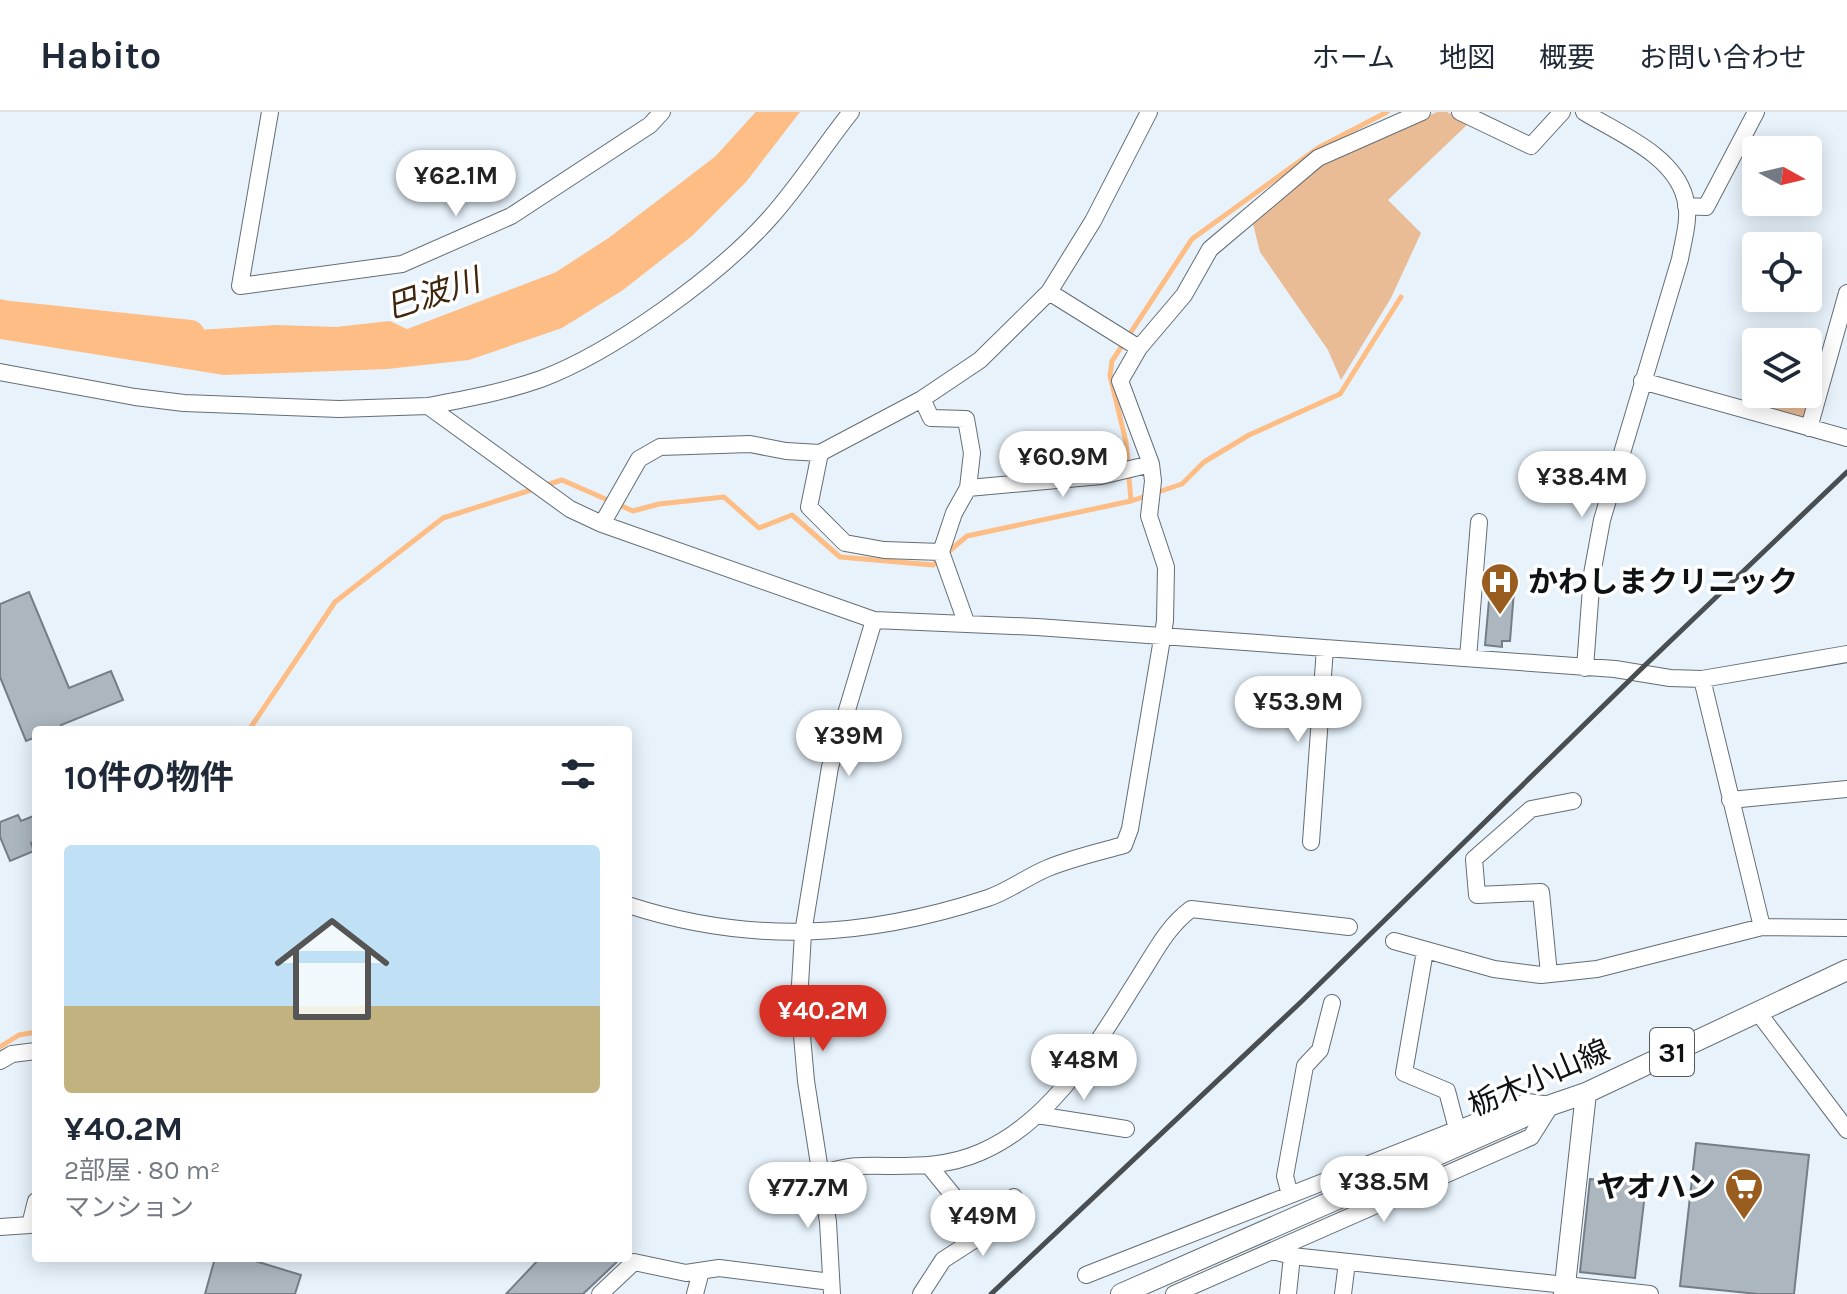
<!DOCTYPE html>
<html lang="ja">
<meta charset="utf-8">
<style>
body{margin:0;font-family:Karla,"Noto Sans JP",sans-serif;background:#f2f2f3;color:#1f2937;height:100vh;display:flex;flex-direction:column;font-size:30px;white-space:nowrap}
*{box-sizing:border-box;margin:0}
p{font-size:26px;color:#747a83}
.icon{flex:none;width:44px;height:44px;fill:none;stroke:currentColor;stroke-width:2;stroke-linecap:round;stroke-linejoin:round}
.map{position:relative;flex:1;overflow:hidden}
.panel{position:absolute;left:32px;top:614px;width:600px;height:536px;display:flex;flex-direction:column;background:#fff;border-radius:8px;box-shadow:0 4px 20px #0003}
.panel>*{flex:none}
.needle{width:52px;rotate:98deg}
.tools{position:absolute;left:1742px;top:24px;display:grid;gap:16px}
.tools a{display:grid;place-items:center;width:80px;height:80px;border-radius:8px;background:#fff;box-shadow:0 4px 20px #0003;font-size:40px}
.price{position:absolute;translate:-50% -68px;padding:0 18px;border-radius:28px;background:#fff;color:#222;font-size:26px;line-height:52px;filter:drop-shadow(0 2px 4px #0008)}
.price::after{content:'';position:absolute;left:50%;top:48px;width:24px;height:18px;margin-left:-12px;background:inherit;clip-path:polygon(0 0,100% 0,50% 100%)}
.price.current{background:#d93025;color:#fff}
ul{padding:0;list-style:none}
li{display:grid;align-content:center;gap:16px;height:424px;padding:0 32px}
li+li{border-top:2px solid #e0e1e3}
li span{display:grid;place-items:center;height:248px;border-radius:8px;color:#555}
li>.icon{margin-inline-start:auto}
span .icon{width:144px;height:144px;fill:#fffc;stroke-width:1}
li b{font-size:34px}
h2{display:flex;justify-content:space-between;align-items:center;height:96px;padding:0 32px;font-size:34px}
header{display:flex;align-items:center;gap:48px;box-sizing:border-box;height:112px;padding:0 40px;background:#fff;border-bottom:2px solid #e0e1e3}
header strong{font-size:38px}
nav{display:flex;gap:44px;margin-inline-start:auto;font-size:28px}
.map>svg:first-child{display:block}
.green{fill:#e9bc96}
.water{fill:#fdbd84}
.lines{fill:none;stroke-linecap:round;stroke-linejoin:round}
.stream{stroke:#fdbd84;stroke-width:5}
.river{stroke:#fdbd84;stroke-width:30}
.building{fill:#acb6bf;stroke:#757e86;stroke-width:2}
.minor-casing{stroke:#646d75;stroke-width:18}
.major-casing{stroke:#646d75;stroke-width:22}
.minor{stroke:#fff;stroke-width:16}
.major{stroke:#fff;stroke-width:20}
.rail{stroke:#484e52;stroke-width:5}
.labels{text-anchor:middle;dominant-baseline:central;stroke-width:7;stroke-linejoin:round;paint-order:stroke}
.shield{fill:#fff;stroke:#56595a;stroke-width:2}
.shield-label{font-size:28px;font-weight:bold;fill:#0e1214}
.poi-label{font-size:30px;font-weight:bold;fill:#0e1214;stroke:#fff;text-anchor:start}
.street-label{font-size:30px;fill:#0e1214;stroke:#fff}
.water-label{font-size:32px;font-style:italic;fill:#3e250c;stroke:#fff}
</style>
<header>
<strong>Habito</strong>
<nav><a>ホーム</a><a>地図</a><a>概要</a><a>お問い合わせ</a></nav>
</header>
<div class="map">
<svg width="1847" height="1182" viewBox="0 0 1847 1182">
<rect width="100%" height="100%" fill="#e7f2fb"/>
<path class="green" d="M1437,0H1447L1468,12L1388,88L1421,121L1391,186L1341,268L1328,238L1260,140L1253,112L1320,54Z
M1808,277L1815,279L1806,308L1753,292L1756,281L1808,282Z"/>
<path class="water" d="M763,0H800L746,70L692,124L623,178L562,216L469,248L387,257L224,263L0,227V187L117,218L183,219L276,213L336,215L390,209L413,220L451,227L568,183L618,153L670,107L736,36Z"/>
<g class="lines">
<path class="stream" d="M546,373L562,368L633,399L659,392L724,385L759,416L792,403L840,445L933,453L940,447
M1131,389L1182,372L1204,350L1249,323L1340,282L1401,185
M947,441L967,424L1131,389L1126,330L1110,264L1112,249L1192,127L1318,36L1387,0
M249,618L335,490L443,406L537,376
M0,935L19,923L36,920"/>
<path class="river" d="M0,203L190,223
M397,237L562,174L619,137L725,56L776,0"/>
</g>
<path class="building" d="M1490,477L1514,479L1510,529H1502V535L1485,533Z
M29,480L69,576L111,559L123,588L61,613L63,618H36V625L26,629L0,565V492Z
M18,703L21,709L36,703V728L31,731L34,739L10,749L0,725V710Z
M1696,1031L1809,1043L1794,1182H1758L1680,1174Z
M1590,1067L1646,1073L1635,1166L1580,1160Z
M215,1146H256L255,1149L301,1163L295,1182H205Z
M540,1146H621L583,1182H506Z"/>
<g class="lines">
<defs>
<path id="minor" d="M270,0L240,174L402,152L511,104L650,13L662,0
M1460,0L1531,34L1562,0
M1584,0C1618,21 1674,43 1685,86C1691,105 1683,129 1680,147L1602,408L1592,462L1585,556
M1686,94L1706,95L1756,0
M1049,180L1139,236
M0,260L135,285L184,291L339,297L428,294L570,397L602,412L874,508L1037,515L1615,557L1670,566L1702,567L1847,542
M1642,269L1847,326
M922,287L931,306L966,307L972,341L968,376L954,401L941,440L966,510
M428,294C466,287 504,280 541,267C613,240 718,164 769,107C799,74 823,35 851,0
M1809,316L1847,181
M820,341L809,395L845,431L884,438L941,440
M968,376L1101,364L1151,352
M602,412L639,347L660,335L750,332L786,339L820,341L922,287L980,248L1049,180L1093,109L1149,0
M1468,546L1479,410
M1702,567L1762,815
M1730,688L1847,677
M1311,730L1325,536
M628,793C751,833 866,826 988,786C1009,779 1028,764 1048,756C1072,746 1099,740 1124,733L1130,717L1165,509L1166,455L1149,404L1153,369L1151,352L1120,269L1139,236L1184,183L1210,137L1318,46L1422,0
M1394,829L1494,857L1541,863L1597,857L1762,815L1847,816
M1425,839L1404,961L1447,979L1457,1017
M1549,862L1541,780L1477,783L1474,747L1531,697L1573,689
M1757,899L1847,1018
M0,949L12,942L36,939
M1037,1003L1126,1017
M930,1055L983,1120
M818,1062C832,1059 846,1054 860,1054C903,1053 940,1058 981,1040C1055,1008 1098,929 1139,865C1155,840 1167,815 1191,797L1349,815
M1290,1083L1285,1064L1305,954L1320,938L1332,891
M0,1115L30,1113L36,1089
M1273,1139L1292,1144L1650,1182
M1086,1163L1527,990L1551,993L1531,1025L1174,1182
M600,1182L634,1150L686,1161L719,1156L831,1170
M695,1182L701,1159
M832,1182L828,1110L806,969L799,890L803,821L830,655L874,508
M921,1182L943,1148L977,1126L1014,1085
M1288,1182L1292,1144
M1343,1182L1347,1150"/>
<path id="major" d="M1121,1182L1551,993L1586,981L1847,858
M1564,1182L1586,981"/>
</defs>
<use href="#minor" class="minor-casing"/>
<use href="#major" class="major-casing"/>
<use href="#minor" class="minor"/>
<use href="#major" class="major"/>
<path class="rail" d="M991,1182L1302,889L1639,559L1847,360"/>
</g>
<defs>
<symbol id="hospital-pin" viewBox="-11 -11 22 30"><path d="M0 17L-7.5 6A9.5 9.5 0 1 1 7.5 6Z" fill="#995d1f" stroke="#fff"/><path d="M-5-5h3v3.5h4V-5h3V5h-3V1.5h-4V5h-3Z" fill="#fff"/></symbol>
<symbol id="supermarket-pin" viewBox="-11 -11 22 30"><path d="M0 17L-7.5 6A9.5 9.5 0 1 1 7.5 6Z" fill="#995d1f" stroke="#fff"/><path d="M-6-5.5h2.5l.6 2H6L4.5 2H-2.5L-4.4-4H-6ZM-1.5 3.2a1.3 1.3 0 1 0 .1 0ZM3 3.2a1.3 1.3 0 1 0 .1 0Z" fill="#fff"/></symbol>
</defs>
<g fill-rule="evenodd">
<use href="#hospital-pin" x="1478" y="448" width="44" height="60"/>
<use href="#supermarket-pin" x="1722" y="1053" width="44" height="60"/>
</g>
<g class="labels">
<rect class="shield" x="1650" y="916" width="44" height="48" rx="6"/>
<g class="shield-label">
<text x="1672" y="940">31</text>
</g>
<g class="poi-label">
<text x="1528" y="470">かわしまクリニック</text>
<text x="1716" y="1075" text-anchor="end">ヤオハン</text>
</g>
<g class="street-label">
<text transform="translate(1539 966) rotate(-23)">栃木小山線</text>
</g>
<g class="water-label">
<text transform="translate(433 182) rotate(-18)">巴波川</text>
</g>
</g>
</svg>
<div class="tools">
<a><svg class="needle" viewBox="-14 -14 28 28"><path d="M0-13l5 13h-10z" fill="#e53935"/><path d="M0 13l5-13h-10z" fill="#747a83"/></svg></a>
<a><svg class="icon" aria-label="locate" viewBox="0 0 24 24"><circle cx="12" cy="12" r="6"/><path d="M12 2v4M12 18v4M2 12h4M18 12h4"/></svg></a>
<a><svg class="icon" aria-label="layers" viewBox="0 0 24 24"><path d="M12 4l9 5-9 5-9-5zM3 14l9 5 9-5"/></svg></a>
</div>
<b class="price" style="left:456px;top:106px">¥62.1M</b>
<b class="price" style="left:1063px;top:387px">¥60.9M</b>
<b class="price" style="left:1582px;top:407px">¥38.4M</b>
<b class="price" style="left:1298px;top:632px">¥53.9M</b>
<b class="price" style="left:849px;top:666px">¥39M</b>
<b class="price current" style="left:823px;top:941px">¥40.2M</b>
<b class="price" style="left:1084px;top:990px">¥48M</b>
<b class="price" style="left:1384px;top:1112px">¥38.5M</b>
<b class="price" style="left:808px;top:1118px">¥77.7M</b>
<b class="price" style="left:983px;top:1146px">¥49M</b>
<section class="panel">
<h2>10件の物件<svg class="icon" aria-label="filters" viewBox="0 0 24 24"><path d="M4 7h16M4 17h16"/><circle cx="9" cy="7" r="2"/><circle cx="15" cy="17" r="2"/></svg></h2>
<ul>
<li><span style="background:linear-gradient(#bfe0f5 65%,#c2b280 0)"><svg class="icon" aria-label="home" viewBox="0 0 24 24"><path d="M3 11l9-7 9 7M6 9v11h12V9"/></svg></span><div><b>¥40.2M</b><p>2部屋 · 80 m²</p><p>マンション</p></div></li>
</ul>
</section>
</div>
